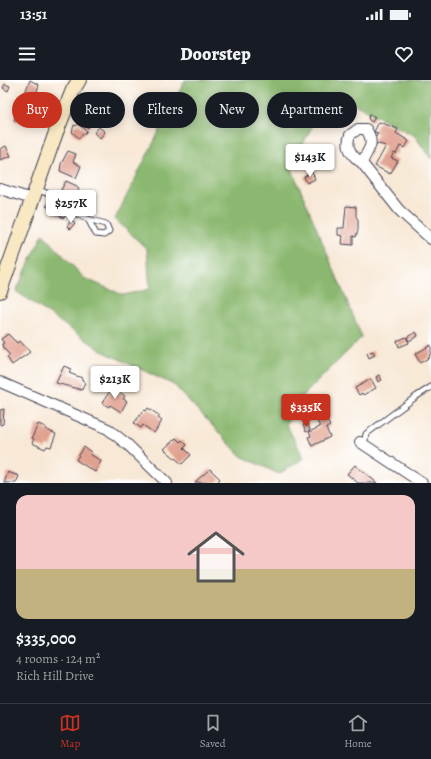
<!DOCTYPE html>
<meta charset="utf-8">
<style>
body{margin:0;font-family:Alegreya,serif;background:#20242c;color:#f1f3f6;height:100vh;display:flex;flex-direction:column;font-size:15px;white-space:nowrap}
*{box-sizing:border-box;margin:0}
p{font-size:13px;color:#9ea1a6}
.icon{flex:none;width:22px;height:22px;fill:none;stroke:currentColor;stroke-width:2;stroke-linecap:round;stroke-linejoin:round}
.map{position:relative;height:403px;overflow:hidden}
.details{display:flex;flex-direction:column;background:#171b24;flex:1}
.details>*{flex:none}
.hud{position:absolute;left:12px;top:12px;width:407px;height:36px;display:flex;gap:8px}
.price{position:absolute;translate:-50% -34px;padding:0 9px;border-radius:4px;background:#fff;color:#222;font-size:13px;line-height:26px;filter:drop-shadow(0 1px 2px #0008)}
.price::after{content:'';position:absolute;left:50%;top:24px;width:12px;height:9px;margin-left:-6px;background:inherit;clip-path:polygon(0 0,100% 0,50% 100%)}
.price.selected{background:#c8321e;color:#fff}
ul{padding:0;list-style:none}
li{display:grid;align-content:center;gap:8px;height:212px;padding:0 16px}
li+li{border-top:1px solid #363941}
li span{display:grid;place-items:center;height:124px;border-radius:12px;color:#555}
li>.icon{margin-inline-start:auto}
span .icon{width:72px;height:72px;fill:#fffc;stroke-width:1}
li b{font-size:17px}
.tag{padding:0 14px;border-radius:18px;background:#171b24;box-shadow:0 2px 10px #0003;font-size:14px;line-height:36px}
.tag.selected{background:#c8321e;color:#fff}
.status{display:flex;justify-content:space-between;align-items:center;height:28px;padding:0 20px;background:#171b24;direction:ltr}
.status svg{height:11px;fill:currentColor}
header{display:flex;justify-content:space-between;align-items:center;height:52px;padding:0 16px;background:#171b24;font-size:18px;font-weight:800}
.dock{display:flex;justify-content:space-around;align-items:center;height:56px;border-top:1px solid #363941;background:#171b24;font-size:11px;color:#9ea1a6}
.dock a{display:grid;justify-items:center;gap:2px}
.dock .selected{color:#c8321e}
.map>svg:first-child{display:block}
.forest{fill:#8bb86f;stroke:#566d55}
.building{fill:#e1a18f}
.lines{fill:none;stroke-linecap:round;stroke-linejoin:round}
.service-casing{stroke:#424052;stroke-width:7}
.minor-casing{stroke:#424052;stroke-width:12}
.secondary-casing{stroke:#424052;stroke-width:16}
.service{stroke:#fff;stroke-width:5}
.minor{stroke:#fff;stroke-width:10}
.secondary{stroke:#f8e8c3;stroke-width:14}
</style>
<div class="status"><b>13:51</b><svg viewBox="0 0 49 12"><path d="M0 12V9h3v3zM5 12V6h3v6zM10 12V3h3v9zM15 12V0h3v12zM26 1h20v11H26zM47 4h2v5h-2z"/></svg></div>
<header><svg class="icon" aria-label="menu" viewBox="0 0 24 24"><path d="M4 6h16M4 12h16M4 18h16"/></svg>Doorstep<svg class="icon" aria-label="heart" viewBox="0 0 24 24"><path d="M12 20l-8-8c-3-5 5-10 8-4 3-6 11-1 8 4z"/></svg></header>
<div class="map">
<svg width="431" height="403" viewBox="0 0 431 403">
<rect width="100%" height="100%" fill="#fff"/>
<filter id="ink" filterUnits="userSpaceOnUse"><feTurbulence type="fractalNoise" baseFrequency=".025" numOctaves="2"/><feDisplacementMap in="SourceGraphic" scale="8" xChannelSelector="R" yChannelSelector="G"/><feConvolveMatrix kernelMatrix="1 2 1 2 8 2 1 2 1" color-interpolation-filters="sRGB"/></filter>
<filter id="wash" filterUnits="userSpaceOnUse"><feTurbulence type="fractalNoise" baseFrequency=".012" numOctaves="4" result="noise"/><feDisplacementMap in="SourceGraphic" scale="16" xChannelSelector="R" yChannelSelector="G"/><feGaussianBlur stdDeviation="0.9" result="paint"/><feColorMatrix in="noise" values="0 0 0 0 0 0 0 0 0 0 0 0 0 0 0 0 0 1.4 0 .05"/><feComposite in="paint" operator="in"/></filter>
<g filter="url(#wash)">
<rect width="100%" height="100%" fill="#f8e8d6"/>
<path class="forest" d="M185,0H431V79L415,56L339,16L317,37L291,87L362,257L302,317L286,344L304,378L279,394L241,376L174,305L102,271L16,211L43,154L84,198L123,215L150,209L147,169L115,139Z"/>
<g id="blocks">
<path class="building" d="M30,0L39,5L34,20L24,15Z
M5,4L10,6L8,11L3,8Z
M92,16L106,26L100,33L97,32L96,34L84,26Z
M19,25L29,28L23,44L14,40Z
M85,33L94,40L88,48L78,41L81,35L82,36Z
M370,34L375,37L372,42L368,39Z
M379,42L398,49L396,53L409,61L405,68L400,66L396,74L394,73L391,78L398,81L390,94L375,86L386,66L375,63L374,60L378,53L374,52Z
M78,44L87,51L79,58L72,52L74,45L76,46Z
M99,47L105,52L100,58L94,53Z
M6,66L11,76L0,80V69Z
M68,71L76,74L73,82L81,86L76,98L60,91L61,84Z
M312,92L315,99L307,103L304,97Z
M66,101L77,106L79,109L77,113L80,114L77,119L61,110Z
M50,119L58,123L59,127L63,129L62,131L66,133L64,138L54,133L55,130L46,126Z
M346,126L356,127V137L358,139V150L356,157L353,156V165L342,164L343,156L338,155V148H344Z
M72,140L75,143L70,149L67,146Z
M416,252L418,256L409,261L407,257Z
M8,254L17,263L20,261L30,272L12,285L7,277L10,275L3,268L2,264L4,263L1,259Z
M406,257L409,263L399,267L397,261Z
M431,265V274L429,275L430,277L420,283L415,274Z
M373,271L375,275L369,278L367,273Z
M64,286L71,289L69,293L82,298V300L85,302L82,310L56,303Z
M379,295L382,300L378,302L376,297Z
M371,299L376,308L363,315L362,313L359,315L355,308Z
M113,308L125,316L123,319L127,321L121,332L110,325L109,327L102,323L110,311L111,312Z
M148,328L160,336L158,338L162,341L154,353L143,345L141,348L134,343L144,330L146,331Z
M4,329L3,344L0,345V330Z
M321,337L322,340L326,339L330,346L326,348L330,357L312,366L308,357L311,356L309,352L320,347L316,339Z
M307,343L310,350L306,352L303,345Z
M38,344L46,347L45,349L56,354L51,367L47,366L45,369L32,363L34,359L32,358Z
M176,358L180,362L182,360L187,365L184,368L191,375L182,384L164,369Z
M84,367L91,372L90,374L101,381L95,392L76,380Z
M355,385L370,397L377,403H358L347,394Z
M210,389L220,399L216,403L195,402Z
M8,392L19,396L16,403H4Z"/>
</g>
</g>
<g filter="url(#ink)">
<use href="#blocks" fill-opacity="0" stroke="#424052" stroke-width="1"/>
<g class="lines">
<defs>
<path id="service" d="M37,109L53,116L70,130L88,139L106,144L109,151L104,155L96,154L88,139
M364,365L366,354L417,316L431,307"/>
<path id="minor" d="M358,49H366C376,65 368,68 362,83C352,76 345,68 350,55Z
M362,83L399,130L431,159
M0,109L32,119
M0,302L108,349L128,365L167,403
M360,362L422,403"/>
<path id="secondary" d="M0,211L55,55L73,10L79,0"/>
</defs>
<use href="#service" class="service-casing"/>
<use href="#minor" class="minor-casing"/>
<use href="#secondary" class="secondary-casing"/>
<use href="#service" class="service"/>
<use href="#minor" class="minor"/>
<use href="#secondary" class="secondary"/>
</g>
</g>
</svg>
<b class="price" style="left:310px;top:98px">$143K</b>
<b class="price" style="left:71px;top:144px">$257K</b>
<b class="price" style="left:115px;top:320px">$213K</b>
<b class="price selected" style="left:306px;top:348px">$335K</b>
<div class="hud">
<a class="tag selected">Buy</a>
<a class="tag">Rent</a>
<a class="tag">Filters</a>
<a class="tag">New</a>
<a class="tag">Apartment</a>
</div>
</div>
<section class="details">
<ul>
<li><span style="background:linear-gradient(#f6c9c9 60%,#c2b280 0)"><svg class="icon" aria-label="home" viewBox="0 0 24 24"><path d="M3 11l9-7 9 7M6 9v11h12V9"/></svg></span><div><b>$335,000</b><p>4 rooms · 124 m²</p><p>Rich Hill Drive</p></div></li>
</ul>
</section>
<nav class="dock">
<a class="selected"><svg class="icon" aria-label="map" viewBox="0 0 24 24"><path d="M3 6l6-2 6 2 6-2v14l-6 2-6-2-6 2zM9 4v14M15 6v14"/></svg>Map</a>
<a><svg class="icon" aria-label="saved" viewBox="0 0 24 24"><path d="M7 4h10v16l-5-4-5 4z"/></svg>Saved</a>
<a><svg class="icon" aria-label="home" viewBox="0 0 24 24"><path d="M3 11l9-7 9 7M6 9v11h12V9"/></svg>Home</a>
</nav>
